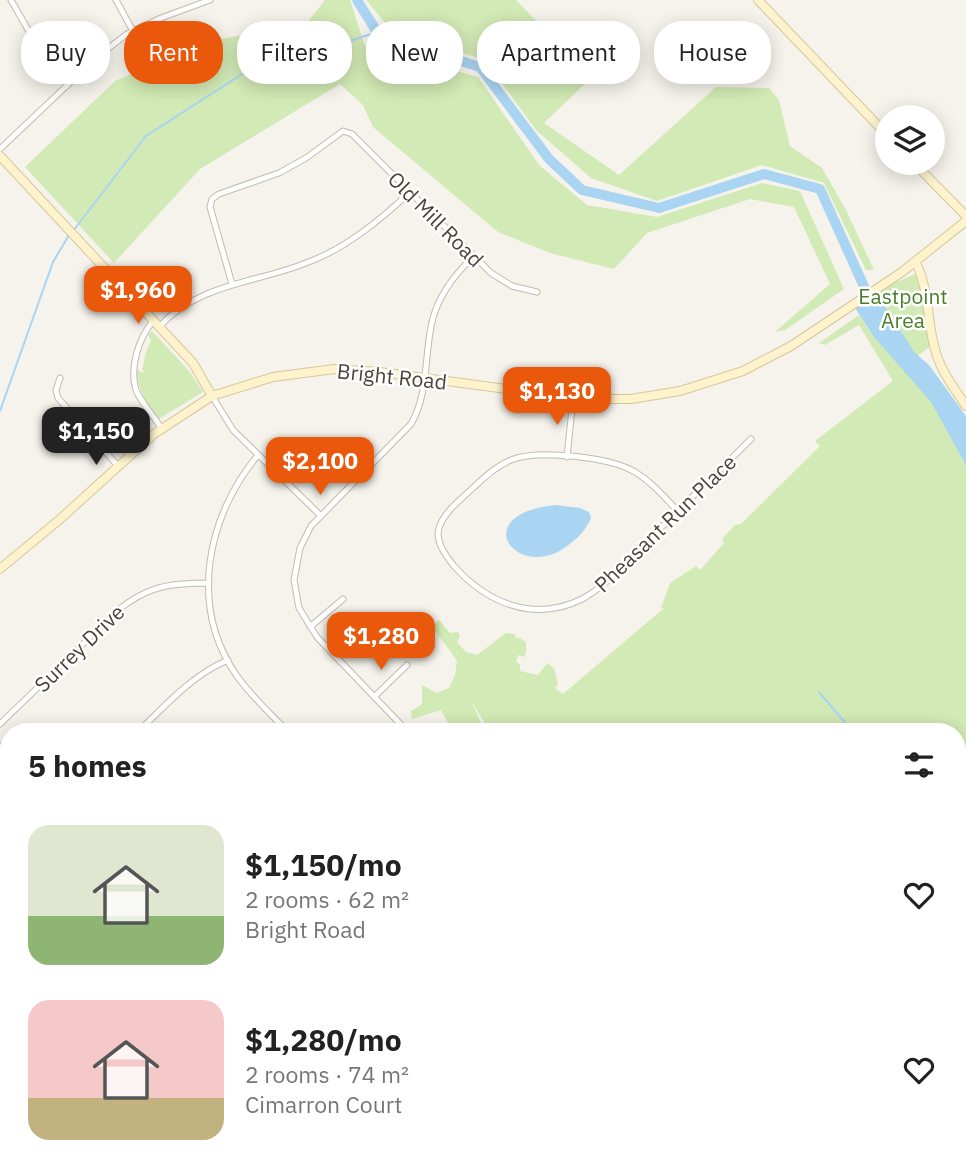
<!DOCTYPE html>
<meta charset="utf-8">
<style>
body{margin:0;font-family:"IBM Plex Sans",sans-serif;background:#f6f6f6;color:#222;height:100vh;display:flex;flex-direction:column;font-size:26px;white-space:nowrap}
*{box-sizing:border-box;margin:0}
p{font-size:23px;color:#767676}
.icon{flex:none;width:38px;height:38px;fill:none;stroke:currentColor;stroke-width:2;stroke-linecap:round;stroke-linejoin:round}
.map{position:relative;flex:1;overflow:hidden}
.panel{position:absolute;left:0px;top:723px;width:966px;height:450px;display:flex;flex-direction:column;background:#fff;border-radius:28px 28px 0 0;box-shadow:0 4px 18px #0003}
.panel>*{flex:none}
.top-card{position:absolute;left:21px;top:21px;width:924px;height:63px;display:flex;gap:14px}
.buttons{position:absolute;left:875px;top:105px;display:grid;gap:14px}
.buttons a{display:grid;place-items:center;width:70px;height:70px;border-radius:50%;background:#fff;box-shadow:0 4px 18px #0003;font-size:35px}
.price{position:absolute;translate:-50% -60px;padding:0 16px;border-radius:14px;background:#ea580c;color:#fff;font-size:23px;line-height:46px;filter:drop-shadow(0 2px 4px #0008)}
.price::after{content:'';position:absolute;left:50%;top:42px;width:21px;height:16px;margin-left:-10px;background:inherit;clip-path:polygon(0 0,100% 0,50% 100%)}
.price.active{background:#222;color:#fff}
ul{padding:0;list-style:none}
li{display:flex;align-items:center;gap:21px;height:175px;padding:0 28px}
li span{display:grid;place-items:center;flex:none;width:196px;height:140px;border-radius:21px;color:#555}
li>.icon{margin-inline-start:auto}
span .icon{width:84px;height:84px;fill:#fffc;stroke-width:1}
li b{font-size:30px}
h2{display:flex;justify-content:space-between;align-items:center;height:84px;padding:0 28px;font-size:30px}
.tag{padding:0 24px;border-radius:28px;background:#fff;box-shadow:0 4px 18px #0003;font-size:24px;line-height:63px}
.tag.active{background:#ea580c;color:#fff}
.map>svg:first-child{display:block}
.green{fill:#d2eab5}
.water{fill:#a9d4f2}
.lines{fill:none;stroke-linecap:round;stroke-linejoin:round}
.stream{stroke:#a9d4f2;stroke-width:2}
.river{stroke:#a9d4f2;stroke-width:10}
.street-casing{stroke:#c2bbae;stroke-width:7}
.secondary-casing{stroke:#d6c79b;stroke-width:10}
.street{stroke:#fff;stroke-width:5}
.secondary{stroke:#fff3cd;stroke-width:8}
.labels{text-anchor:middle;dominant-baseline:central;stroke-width:5;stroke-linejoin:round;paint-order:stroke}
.street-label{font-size:21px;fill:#4b4439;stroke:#fff}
.park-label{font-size:21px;fill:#4a7f2a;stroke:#fff}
</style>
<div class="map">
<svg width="966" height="1172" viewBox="0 0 966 1172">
<rect width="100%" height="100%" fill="#f6f3ec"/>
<path class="green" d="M325,0H350L365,46L478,77L540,166L587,205L657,217L762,183L800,191L844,289L785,330L775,332L830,284L794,207L750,199L647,233L614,269L550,253L498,232L373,127L363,105L340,84L200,169L114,263L25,167L115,81L203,42L306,24Z
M366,0H516L591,78L544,123L619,175L716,87L769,88L779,100L790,146L822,168L846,210L874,270H866L824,183L762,165L657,201L591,178L536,130L485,60L391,30Z
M920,272L934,344L910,361L875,291Z
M859,315L874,337L900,364L966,443V1172H717L709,1164H957V732L489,731L471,700L481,723L464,731L453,732L441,710L412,719L411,711L422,704V685L437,693L449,688L455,675L457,661C449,648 440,639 432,626L439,620L450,633L458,632L460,637L457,642L466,652L477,655L506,633L515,634V637L520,638L526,642V652L524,657L518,655L516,662L520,664V671L538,675L547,663L554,668L558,684L555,688L563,694L664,608H661L670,583L696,566L700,570L724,543L722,539L735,525L741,524L820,446L815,441L893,381L859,325L825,345L819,343Z
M152,331L190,372L203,392L157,420C148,404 137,390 137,370L143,373L144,371L142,369C145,360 145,350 151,341L148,335Z"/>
<path class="water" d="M875,291L915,353L929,365L966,416V465L931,402L874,337L853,305Z
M555,505L580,508L589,512L591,518C586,529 580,536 571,543C520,587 463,515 555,505Z"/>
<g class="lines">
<path class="stream" d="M73,231L146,136L256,65L338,45L377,32
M0,411L53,262L69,235
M819,692L853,732"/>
<path class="river" d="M357,0L377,32L404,43L480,67L549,159L582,190L659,208L764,174L820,189L871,302"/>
<defs>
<path id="street" d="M11,0L39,49L68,85
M116,0L133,31
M0,149L97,57L127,34L161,18L210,0
M232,284L210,207L212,199L219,194L279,173L306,158L343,131L352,134L491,273L512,286L537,292
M153,321C139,338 129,367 136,390C141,403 154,416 161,428
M159,327C197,284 256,283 306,263C345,249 379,221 409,193
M60,378L56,390L58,398L118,466
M212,396L233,430L320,515
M258,455C207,516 188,606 237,676C251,696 271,714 288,732
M567,457L573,399
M678,511C664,497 652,482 635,472C610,457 538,449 511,460C496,466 484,477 473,488C461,499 444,512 439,528C435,542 446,556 454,566C487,603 534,623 582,599C605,587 623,565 641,547C678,511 715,475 751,439
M310,627L343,599
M374,697L407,665
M0,724L117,611C147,586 170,583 209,583
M138,732C166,705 192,675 228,660
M408,732L317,637L299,608L294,580L300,548L311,526L411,424C429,393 424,356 432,322C438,296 454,275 473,257
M0,746L9,755
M0,911L9,904
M0,948L9,957
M0,1065L9,1074
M95,1164L103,1172
M326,1164L334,1172
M581,1164L589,1172
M709,1164L717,1172
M168,1172L177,1164
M307,1172L316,1164
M438,1172L446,1164
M562,1172L571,1164"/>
<path id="secondary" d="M758,0L887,135
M0,156L193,363L212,396
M914,163L966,216
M916,262C931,295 926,321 936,353C942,373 955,389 966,406
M0,569L59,520L154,434L212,396L273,377L334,369L380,372L581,399H631L680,391L743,371L791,346L902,272L966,221"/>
</defs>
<use href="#street" class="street-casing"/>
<use href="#secondary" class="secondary-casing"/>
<use href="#street" class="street"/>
<use href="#secondary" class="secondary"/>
</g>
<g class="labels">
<g class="street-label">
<text transform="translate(436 219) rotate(45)">Old Mill Road</text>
<text transform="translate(392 376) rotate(6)">Bright Road</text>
<text transform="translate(665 523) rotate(-44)">Pheasant Run Place</text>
<text transform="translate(79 648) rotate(-44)">Surrey Drive</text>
</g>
<g class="park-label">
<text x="903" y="296">Eastpoint<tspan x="903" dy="24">Area</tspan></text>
</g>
</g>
</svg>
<div class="buttons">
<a><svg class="icon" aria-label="layers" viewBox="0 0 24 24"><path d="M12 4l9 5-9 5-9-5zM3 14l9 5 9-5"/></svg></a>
</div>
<b class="price" style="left:138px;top:326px">$1,960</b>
<b class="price" style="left:557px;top:427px">$1,130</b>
<b class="price active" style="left:96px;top:467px">$1,150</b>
<b class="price" style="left:320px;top:497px">$2,100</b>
<b class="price" style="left:381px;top:672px">$1,280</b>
<div class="top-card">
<a class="tag">Buy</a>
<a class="tag active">Rent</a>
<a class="tag">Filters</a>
<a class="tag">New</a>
<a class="tag">Apartment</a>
<a class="tag">House</a>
</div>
<section class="panel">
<h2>5 homes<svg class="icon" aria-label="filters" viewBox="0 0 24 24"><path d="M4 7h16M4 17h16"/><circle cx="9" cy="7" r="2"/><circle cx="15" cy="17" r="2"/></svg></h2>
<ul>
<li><span style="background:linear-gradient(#dfe7d0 65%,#8fb573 0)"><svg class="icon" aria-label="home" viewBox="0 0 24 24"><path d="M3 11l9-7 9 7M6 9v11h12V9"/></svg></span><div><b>$1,150/mo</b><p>2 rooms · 62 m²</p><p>Bright Road</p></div><svg class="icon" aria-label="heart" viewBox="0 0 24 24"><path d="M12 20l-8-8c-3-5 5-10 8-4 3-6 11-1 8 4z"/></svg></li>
<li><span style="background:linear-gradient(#f6c9c9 70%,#c2b280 0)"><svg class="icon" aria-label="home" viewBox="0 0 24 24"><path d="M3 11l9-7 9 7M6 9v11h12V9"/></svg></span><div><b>$1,280/mo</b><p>2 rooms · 74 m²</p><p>Cimarron Court</p></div><svg class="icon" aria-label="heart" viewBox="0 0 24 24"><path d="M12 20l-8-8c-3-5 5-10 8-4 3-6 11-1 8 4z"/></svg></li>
</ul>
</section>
</div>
